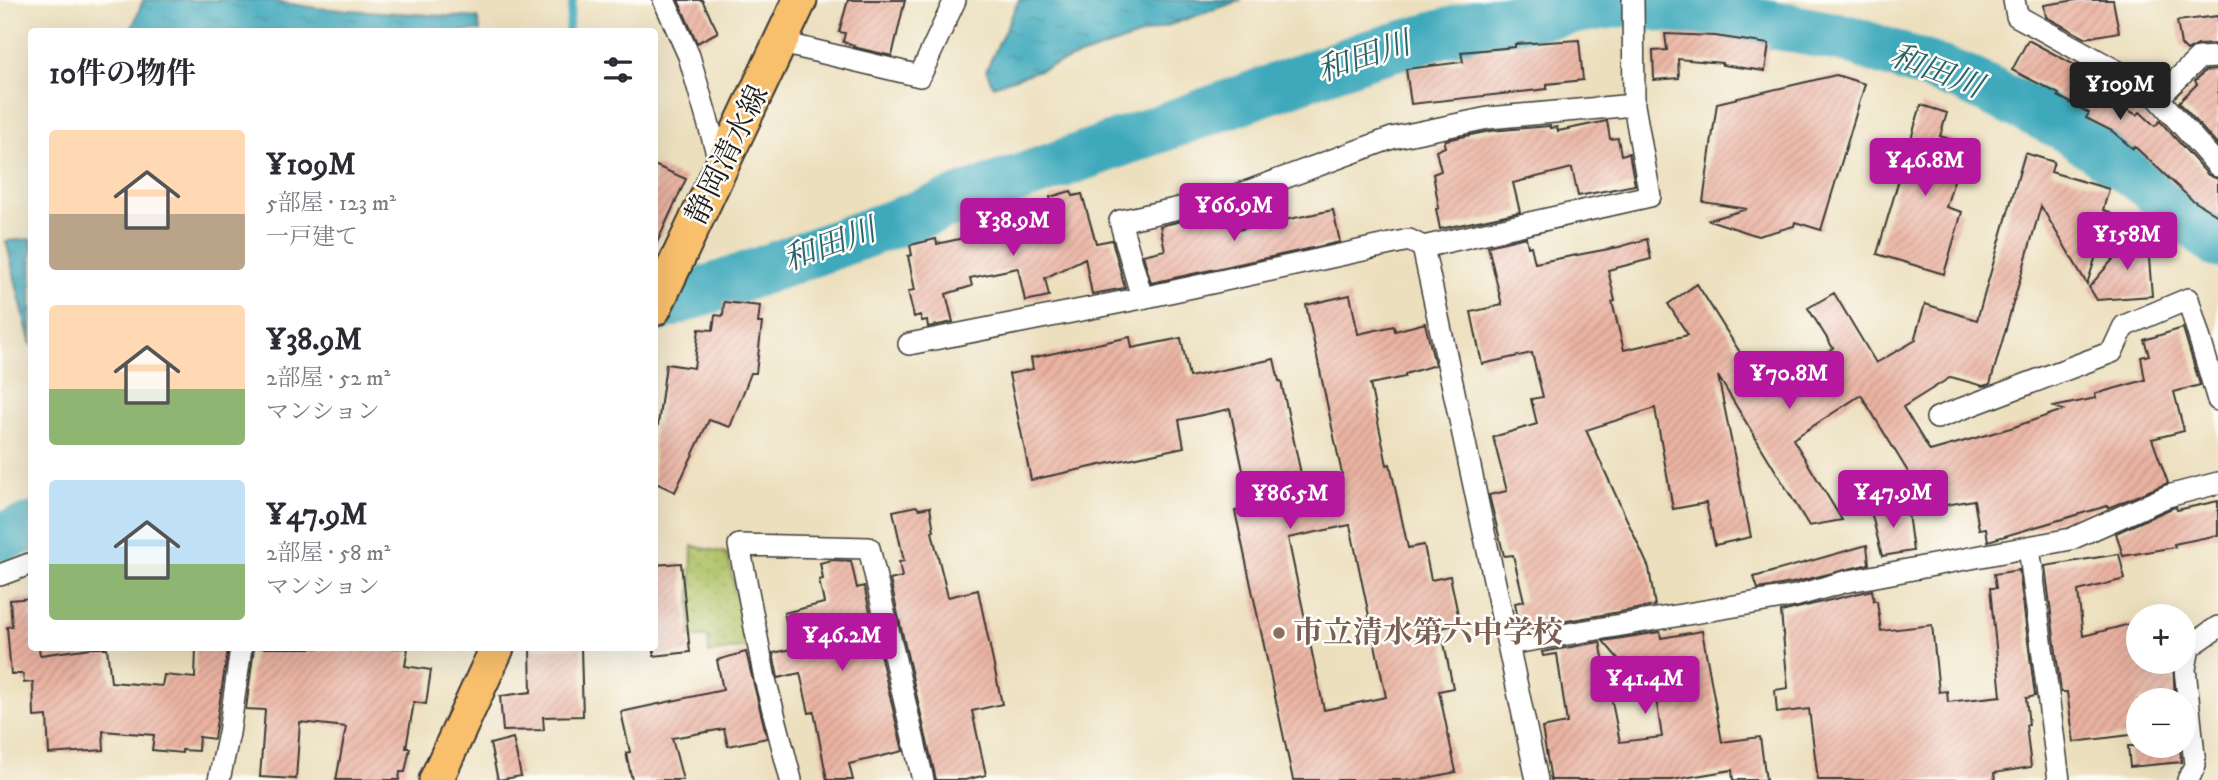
<!DOCTYPE html>
<html lang="ja">
<meta charset="utf-8">
<style>
body{margin:0;font-family:"IM FELL DW Pica","Noto Serif JP",serif;background:#f7f7f7;color:#2b2b33;height:100vh;display:flex;flex-direction:column;font-size:26px;white-space:nowrap}
*{box-sizing:border-box;margin:0}
p{font-size:23px;color:#7c7c81}
.icon{flex:none;width:38px;height:38px;fill:none;stroke:currentColor;stroke-width:2;stroke-linecap:round;stroke-linejoin:round}
.map{position:relative;flex:1;overflow:hidden}
.sheet{position:absolute;left:28px;top:28px;width:630px;height:623px;display:flex;flex-direction:column;background:#fff;border-radius:7px;box-shadow:0 7px 28px #0002}
.sheet>*{flex:none}
.tools{position:absolute;left:2126px;top:604px;display:grid;gap:14px}
.tools a{display:grid;place-items:center;width:70px;height:70px;border-radius:50%;background:#fff;box-shadow:0 7px 28px #0002;font-size:35px}
.price{position:absolute;translate:-50% -60px;padding:0 16px;border-radius:7px;background:#b5179e;color:#fff;font-size:23px;line-height:46px;filter:drop-shadow(0 2px 4px #0008)}
.price::after{content:'';position:absolute;left:50%;top:42px;width:21px;height:16px;margin-left:-10px;background:inherit;clip-path:polygon(0 0,100% 0,50% 100%)}
.price.selected{background:#222;color:#fff}
ul{padding:0;list-style:none}
li{display:flex;align-items:center;gap:21px;height:175px;padding:0 21px}
li span{display:grid;place-items:center;flex:none;width:196px;height:140px;border-radius:7px;color:#555}
li>.icon{margin-inline-start:auto}
span .icon{width:84px;height:84px;fill:#fffc;stroke-width:1}
li b{font-size:30px}
h2{display:flex;justify-content:space-between;align-items:center;height:84px;padding:0 21px;font-size:30px}
.map>svg:first-child{display:block}
.park{fill:url(#park-dots);stroke:#656e40;stroke-width:2}
.water{fill:url(#water-ripples);stroke:#2c626c;stroke-width:2}
.lines{fill:none;stroke-linecap:round;stroke-linejoin:round}
.stream{stroke:#3ca9bb;stroke-width:8}
.river{stroke:#3ca9bb;stroke-width:49}
.building{fill:url(#building-hatch);fill-rule:evenodd}
.minor-casing{stroke:#3b3934;stroke-width:24}
.primary-casing{stroke:#3b3934;stroke-width:37}
.minor{stroke:#fff;stroke-width:21}
.primary{stroke:#f8bf6c;stroke-width:33}
.education-dot{fill:#8d6e63;stroke:#fdfcf7;stroke-width:2.5}
.labels{text-anchor:middle;dominant-baseline:central;stroke-width:5;stroke-linejoin:round;paint-order:stroke}
.street-label{font-size:30px;fill:#1c1c1c;stroke:#fdfcf7}
.education-label{font-size:30px;font-weight:bold;fill:#785e54;stroke:#fdfcf7;text-anchor:start}
.water-label{font-size:32px;font-style:italic;fill:#2c626c;stroke:#fdfcf7}
</style>
<div class="map">
<svg width="2218" height="780" viewBox="0 0 2218 780">
<defs>
<pattern id="park-dots" width="8" height="8" patternUnits="userSpaceOnUse" patternTransform="scale(1.75)"><rect width="8" height="8" fill="#aec064"/><path d="M2 2h.1M6 6h.1" fill="none" stroke="#95a456" stroke-width="1.8" stroke-linecap="round"/></pattern>
<pattern id="water-ripples" width="26" height="14" patternUnits="userSpaceOnUse" patternTransform="scale(1.75)"><rect width="26" height="14" fill="#3ca9bb"/><path d="M2 4q2-2 4 0t4 0M15 11q2-2 4 0t4 0" fill="none" stroke="#328997"/></pattern>
<pattern id="building-hatch" width="6" height="6" patternUnits="userSpaceOnUse" patternTransform="scale(1.75)"><rect width="6" height="6" fill="#eab2a1"/><path d="M-1 1l2-2M0 6l6-6M5 7l2-2" fill="none" stroke="#c8988a"/></pattern>
</defs>
<rect width="100%" height="100%" fill="#fdfcf7"/>
<filter id="ink" filterUnits="userSpaceOnUse"><feTurbulence type="fractalNoise" baseFrequency=".0143" numOctaves="2"/><feDisplacementMap in="SourceGraphic" scale="14" xChannelSelector="R" yChannelSelector="G"/><feConvolveMatrix kernelMatrix="1 2 1 2 8 2 1 2 1" color-interpolation-filters="sRGB"/></filter>
<filter id="wash" filterUnits="userSpaceOnUse"><feTurbulence type="fractalNoise" baseFrequency=".00686" numOctaves="4" result="noise"/><feDisplacementMap in="SourceGraphic" scale="28" xChannelSelector="R" yChannelSelector="G"/><feGaussianBlur stdDeviation="1.57" result="paint"/><feColorMatrix in="noise" values="0 0 0 0 0 0 0 0 0 0 0 0 0 0 0 0 0 1.4 0 .05"/><feComposite in="paint" operator="in"/></filter>
<g filter="url(#wash)">
<rect width="100%" height="100%" fill="#ecdfbd"/>
<path class="park" d="M692,546L727,553L748,647L709,653L708,637H690Z"/>
<path class="water" d="M143,0H265L317,8L478,18L480,31H131Z
M1019,0H1242L993,86L986,70Z
M31,239H32L31,346L6,241Z"/>
<g class="lines">
<path class="stream" d="M568,32L573,0"/>
<path class="river" d="M654,309L1366,55L1477,24L1626,2L1753,21L1847,39L1961,77L2063,126L2141,179L2218,244
M0,537L32,527"/>
</g>
<g id="blocks">
<path class="building" d="M678,0H702L718,32L697,43Z
M848,0H905L892,56L853,47L854,45L843,42L845,33L839,32Z
M2076,0H2113L2119,32L2085,38L2046,17L2044,5Z
M2218,16V44L2198,45L2187,51L2181,45L2177,21Z
M1665,34L1715,36L1769,44L1765,71L1722,65V63L1678,59L1679,78L1654,80L1653,51L1667,50Z
M1579,40L1583,80L1547,84V89L1411,104L1406,69L1463,62L1461,52L1515,47V44Z
M2028,40L2099,78L2093,91L2137,115L2140,112L2155,126L2160,121L2208,175L2218,179V216L2191,199L2135,147L2133,149L2112,131L2086,118L2089,113L2058,96L2059,94L2012,70Z
M2218,70V146L2179,102L2197,84L2195,81L2205,71Z
M1836,75L1865,84L1821,230L1795,222L1794,226L1758,236L1709,220L1747,209L1703,202L1717,103Z
M1921,105L1947,113L1940,136L1965,144L1946,207L1962,212L1944,274L1877,254Z
M1607,121L1610,139L1618,138L1621,155L1629,153L1635,185L1578,196L1572,168L1513,183L1520,212L1440,229L1436,209L1439,208L1433,174L1441,171L1436,151L1445,147L1444,143L1446,140L1490,131L1550,126V128L1557,127L1558,131Z
M2025,153L2054,162L2051,172L2109,189L2103,210L2110,212L2087,284L2041,206L1990,384L1983,386L1951,377L1903,407L1930,451L2014,427L2063,410L2054,407L2096,398L2095,394L2145,380L2141,357L2149,355L2144,340L2183,328L2200,385L2174,392L2184,431L2152,439L2168,483L2108,508L2107,506L1988,541L1986,528L1979,529L1974,500L1930,508L1861,395L1793,439L1842,520L1809,526L1718,376L1751,537L1715,545L1706,503L1673,509L1655,408L1586,430L1649,568L1655,606L1537,626L1536,622L1519,625L1515,603L1524,601L1513,555L1504,556L1489,495L1507,491L1493,437L1537,424L1531,399L1543,397L1532,353L1482,364L1471,312L1502,305L1488,246L1526,237L1528,247L1531,246L1535,263L1619,247L1647,239L1651,259L1608,270L1615,301L1612,302L1624,350L1688,335L1668,304L1697,284L1763,389L1786,373L1788,376L1833,348L1808,308L1834,293L1876,363L1916,340L1915,337L1925,304L1977,320Z
M654,165L686,179L654,249Z
M1071,191L1073,196L1082,194L1096,243L1112,240L1125,288L1092,294L1085,258L1045,278L1049,296L1025,301L1018,268L970,278L972,286L946,294L953,322L928,327L927,320L922,321L920,315L914,317L908,291L915,290L908,256L912,255L910,245L936,239L937,244L990,232L989,228L1054,214L1050,197Z
M1333,210L1340,242L1151,283L1143,255L1165,250L1160,226L1226,211L1227,215L1231,214L1237,230Z
M2146,221L2152,296L2097,300L2089,287Z
M1350,295L1358,334L1394,326L1395,331L1425,323L1435,365L1405,374V377L1370,384L1387,465L1390,464L1408,548L1424,545L1431,580L1450,576L1460,624L1441,628L1453,688L1439,691L1456,772L1417,780H1293L1235,511L1251,508L1230,409L1179,420L1184,447L1031,480L1009,374L1033,369L1031,358L1130,337L1132,348L1181,338L1189,377L1274,359L1279,381H1281L1303,483L1342,474L1306,305ZM1350,525L1386,697L1324,710L1288,538Z
M724,302L760,306L758,323H762L756,373H751L730,427L709,420L675,492L654,482V424L658,425L666,364L694,368L699,329L713,330L715,315L723,316Z
M2218,501V535L2174,544L2175,547L2123,556L2116,533L2172,508L2176,507L2177,510Z
M916,506L919,509L930,507L934,531L932,532L948,597L978,590L1002,704L972,711L986,775L965,780H936L890,580L902,577L899,562L904,561L893,511Z
M1907,506L1913,551L1882,556L1871,511Z
M1867,545L1869,564L1792,583L1758,589L1754,577Z
M2119,554L2125,579L2078,591L2083,636L2138,622V662H2173L2175,700H2138V734L2074,742L2067,692H2061L2045,566Z
M832,560L851,561L857,588L864,586L903,751L849,764L853,780H827L814,712L809,713L800,673L778,678L773,653L793,649L784,613L824,603L819,580L823,579L820,563Z
M681,563L690,652L654,656V565Z
M2019,570L2035,696L2026,698L2029,725H2026L2031,767L1994,773L1995,780H1818L1809,709L1777,713L1775,690L1788,688L1781,612L1872,590L1874,601H1877L1881,631L1932,625L1939,692L1947,691L1948,702L2001,696L1990,588H1996L1994,574Z
M32,598V648H39L40,655L91,648H107L111,682L162,686L164,675L195,678L196,648H228L214,739L199,737L198,751L182,750V753L152,750L154,735L103,731L104,750L49,754L47,716L34,717L33,682L24,683L23,674H11L7,627L12,626L10,600Z
M1702,631L1722,742L1760,737L1766,780H1733L1732,770L1672,780H1551L1542,728L1567,723L1557,654L1543,656L1542,652L1600,642L1620,742L1662,737L1657,704L1603,641L1660,632L1661,638Z
M254,648H408L405,666L431,670L426,704L414,702L406,748H410L405,772H400L399,780H336L346,727L300,722L296,779L260,777L265,710L246,709Z
M530,648H581L583,716L543,717L544,730L503,731L500,696L531,692Z
M746,652L767,738L728,746L724,729L672,738L683,780H632L626,753L630,752L621,712L723,690L717,660Z
M513,738L521,776L498,780L490,744Z
M2128,746H2180L2181,762L2130,767Z"/>
</g>
</g>
<g filter="url(#ink)">
<use href="#blocks" fill-opacity="0" stroke="#3b3934" stroke-width="2"/>
<g class="lines">
<defs>
<path id="minor" d="M664,0L689,56L721,167
M2014,0L2017,16L2151,90L2218,166
M782,43L920,76L955,0
M2158,98L2199,58L2218,57
M1142,298L1120,221L1235,196L1392,138L1488,118L1634,105
M909,344L1142,298L1409,240L1423,247
M1937,418L2112,352L2124,326L2188,299L2218,400
M2029,547L2059,780
M0,575L32,563
M1508,644L1795,596L1844,582L2071,539L2168,496L2218,483
M219,780L229,733L241,648
M791,780L765,679L739,545L869,548L923,780
M1537,780L1423,247L1650,196L1634,105L1633,0
M2188,780L2195,765L2185,669L2189,647L2218,627"/>
<path id="primary" d="M654,309L800,0
M436,780L497,648"/>
</defs>
<use href="#minor" class="minor-casing"/>
<use href="#primary" class="primary-casing"/>
<use href="#minor" class="minor"/>
<use href="#primary" class="primary"/>
</g>
</g>
<circle class="education-dot" cx="1279" cy="633" r="7"/>
<g class="labels">
<g class="street-label">
<text transform="translate(728 155) rotate(-64)">静岡清水線</text>
</g>
<g class="education-label">
<text x="1293" y="633">市立清水第六中学校</text>
</g>
<g class="water-label">
<text transform="translate(1364 58) rotate(-18)">和田川</text>
<text transform="translate(1936 72) rotate(21)">和田川</text>
<text transform="translate(830 246) rotate(-20)">和田川</text>
</g>
</g>
</svg>
<div class="tools">
<a>+</a>
<a>−</a>
</div>
<b class="price selected" style="left:2120px;top:122px">¥109M</b>
<b class="price" style="left:1925px;top:198px">¥46.8M</b>
<b class="price" style="left:1234px;top:243px">¥66.9M</b>
<b class="price" style="left:1013px;top:258px">¥38.9M</b>
<b class="price" style="left:2127px;top:272px">¥158M</b>
<b class="price" style="left:1789px;top:411px">¥70.8M</b>
<b class="price" style="left:1893px;top:530px">¥47.9M</b>
<b class="price" style="left:1290px;top:531px">¥86.5M</b>
<b class="price" style="left:842px;top:673px">¥46.2M</b>
<b class="price" style="left:1645px;top:716px">¥41.4M</b>
<section class="sheet">
<h2>10件の物件<svg class="icon" aria-label="filters" viewBox="0 0 24 24"><path d="M4 7h16M4 17h16"/><circle cx="9" cy="7" r="2"/><circle cx="15" cy="17" r="2"/></svg></h2>
<ul>
<li><span style="background:linear-gradient(#ffd9b3 60%,#b9a48a 0)"><svg class="icon" aria-label="home" viewBox="0 0 24 24"><path d="M3 11l9-7 9 7M6 9v11h12V9"/></svg></span><div><b>¥109M</b><p>5部屋 · 123 m²</p><p>一戸建て</p></div></li>
<li><span style="background:linear-gradient(#ffd9b3 60%,#8fb573 0)"><svg class="icon" aria-label="home" viewBox="0 0 24 24"><path d="M3 11l9-7 9 7M6 9v11h12V9"/></svg></span><div><b>¥38.9M</b><p>2部屋 · 52 m²</p><p>マンション</p></div></li>
<li><span style="background:linear-gradient(#bfe0f5 60%,#8fb573 0)"><svg class="icon" aria-label="home" viewBox="0 0 24 24"><path d="M3 11l9-7 9 7M6 9v11h12V9"/></svg></span><div><b>¥47.9M</b><p>2部屋 · 58 m²</p><p>マンション</p></div></li>
</ul>
</section>
</div>
